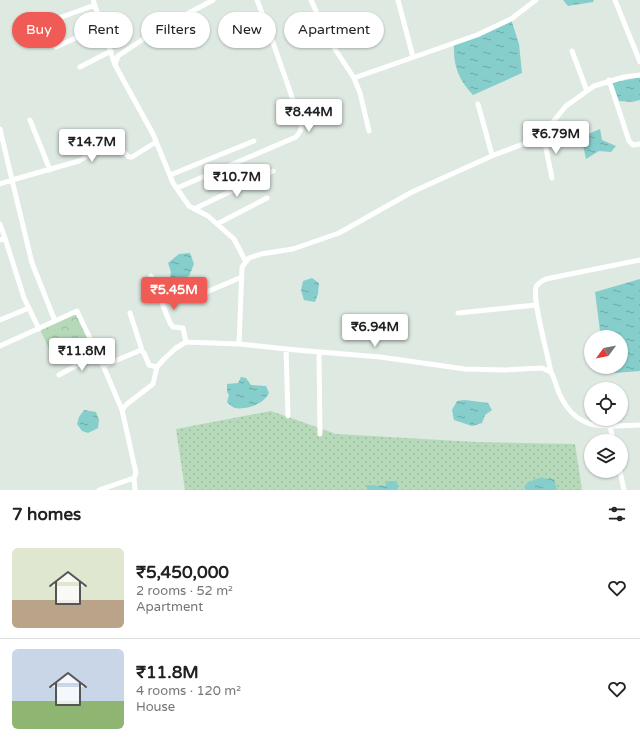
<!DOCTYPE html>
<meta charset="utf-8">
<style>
body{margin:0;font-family:"Varela Round",sans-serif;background:#f6f6f6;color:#222;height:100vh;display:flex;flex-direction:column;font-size:15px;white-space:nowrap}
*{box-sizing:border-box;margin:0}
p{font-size:13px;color:#767676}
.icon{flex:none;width:22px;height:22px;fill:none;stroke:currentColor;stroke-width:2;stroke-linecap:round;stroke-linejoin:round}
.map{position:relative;height:490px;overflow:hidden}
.sheet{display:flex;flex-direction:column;background:#fff;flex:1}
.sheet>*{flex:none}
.hud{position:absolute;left:12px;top:12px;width:400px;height:36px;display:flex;gap:8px}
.needle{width:26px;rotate:238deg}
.controls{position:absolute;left:584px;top:330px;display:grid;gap:8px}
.controls a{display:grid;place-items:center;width:44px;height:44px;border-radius:50%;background:#fff;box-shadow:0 1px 3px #0004;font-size:20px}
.price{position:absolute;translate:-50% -34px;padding:0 9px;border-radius:4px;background:#fff;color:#222;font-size:13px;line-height:26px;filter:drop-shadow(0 1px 2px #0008)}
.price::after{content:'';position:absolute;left:50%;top:24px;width:12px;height:9px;margin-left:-6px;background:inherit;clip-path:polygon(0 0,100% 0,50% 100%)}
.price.selected{background:#f05c55;color:#fff}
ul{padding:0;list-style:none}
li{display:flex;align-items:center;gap:12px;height:100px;padding:0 12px}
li+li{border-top:1px solid #e0e0e0}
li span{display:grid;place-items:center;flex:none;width:112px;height:80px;border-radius:6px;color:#555}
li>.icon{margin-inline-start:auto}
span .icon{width:48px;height:48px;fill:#fffc;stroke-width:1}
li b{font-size:17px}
h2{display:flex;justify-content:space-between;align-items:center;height:48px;padding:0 12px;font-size:17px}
.pill{padding:0 14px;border-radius:18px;background:#fff;box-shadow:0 1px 3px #0004;font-size:14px;line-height:36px}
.pill.selected{background:#f05c55;color:#fff}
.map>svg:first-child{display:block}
.grass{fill:url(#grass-dots)}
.park{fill:url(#park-crowns)}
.water{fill:url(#water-ripples)}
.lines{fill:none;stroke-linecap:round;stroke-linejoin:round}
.minor{stroke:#fff;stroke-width:5}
</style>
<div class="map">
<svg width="640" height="490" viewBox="0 0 640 490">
<defs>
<pattern id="grass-dots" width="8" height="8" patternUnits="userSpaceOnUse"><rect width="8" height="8" fill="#b6dab9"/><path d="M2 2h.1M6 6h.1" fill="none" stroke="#9cbc9f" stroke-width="1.8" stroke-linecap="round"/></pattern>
<pattern id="park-crowns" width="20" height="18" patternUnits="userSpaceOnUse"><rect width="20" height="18" fill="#b6dab9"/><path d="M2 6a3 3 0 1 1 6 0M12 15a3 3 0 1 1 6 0" fill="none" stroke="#9cbc9f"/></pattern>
<pattern id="water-ripples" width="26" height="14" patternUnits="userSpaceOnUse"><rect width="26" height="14" fill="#85cecb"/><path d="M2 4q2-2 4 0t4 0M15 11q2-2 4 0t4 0" fill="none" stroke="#6ca8a5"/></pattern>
</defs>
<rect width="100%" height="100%" fill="#dde9e1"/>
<path class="grass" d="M271,411L336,434L476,442L575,444L582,490H185L176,429Z"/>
<path class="park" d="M78,311L91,341L89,343L54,358L40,330Z"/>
<path class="water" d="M563,0H594L593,2L568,6Z
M511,19L519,44L522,73L473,95C458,79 453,65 454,43Z
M640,77V100L632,102L619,101L612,83Z
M600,129L602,140L616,146L611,152L599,151L586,159L583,145L586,135Z
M190,253L194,264L189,276L173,281L170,277L171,272L168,263L179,254Z
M312,278L319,283L318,294L315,302L304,300L301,290L303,281Z
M640,279V371L614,373L612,367H621V337H602L600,331L595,292Z
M241,377L246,378L251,385L266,386L269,393C264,404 247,410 235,408C232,407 229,404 227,402L229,395L227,392V384L238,383Z
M465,400L488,403L492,410L485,415L482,423L472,426L454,420L452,410L457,401Z
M84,410L96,412L99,420L98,428L88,433L82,431L77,424L79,417Z
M539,478L554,479L557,490H526L524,487L528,482Z
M388,481H397L398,490H367V485L385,486Z"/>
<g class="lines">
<path class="minor" d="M93,0L115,65
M213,0L157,30L118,56L115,65L153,134L173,183L189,206L208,216L234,239L246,262
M311,0L329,40L354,78L360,93L369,131
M398,0L413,57
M615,0L640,62
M31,28L95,5
M56,47L102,26
M572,51L587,91
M80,67L111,51
M354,78L477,35L511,19L536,0
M609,80L629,141L633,145L640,144
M478,104L492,155
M30,120L50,170
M0,129L12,180L79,161L109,142L115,144L129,157H132L156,142
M543,134L552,178
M170,175L254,141
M0,184L12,180L32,263L55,321
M177,188L296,137C300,132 302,130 301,123L269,31L257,0
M194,209L273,171
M0,224L5,238
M217,224L267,198
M0,240L5,238L24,298L39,329
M151,276L170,323L173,327L183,328L186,342
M190,299L242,277
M130,313L142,350
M458,313L536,305
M0,320L29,308
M239,344L242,267L249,258L261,254L293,249L339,233L412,192L494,155L539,138L543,134L566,106L594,86L624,77L640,75
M0,346L77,311L105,370L122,410L136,473L134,478L99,490
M286,349L288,416
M319,352L320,434
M103,366L141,350L144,353L149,365L157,367
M551,372C548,356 532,299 536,287C538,283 542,281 546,279L640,260
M59,375L97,354
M122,410L127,404L153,384L157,367L164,359L176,348L186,342L239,344L296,350L380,357L465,369L505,370L542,368L551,372C555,379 556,387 560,395C578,433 605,426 640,425
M610,426L613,441
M620,471L624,490
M134,478L135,490"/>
</g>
</svg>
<div class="controls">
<a><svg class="needle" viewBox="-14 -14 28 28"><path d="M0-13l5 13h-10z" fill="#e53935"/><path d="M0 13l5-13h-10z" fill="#767676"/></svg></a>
<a><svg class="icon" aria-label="locate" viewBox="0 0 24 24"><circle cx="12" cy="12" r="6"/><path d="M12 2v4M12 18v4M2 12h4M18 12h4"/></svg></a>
<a><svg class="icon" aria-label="layers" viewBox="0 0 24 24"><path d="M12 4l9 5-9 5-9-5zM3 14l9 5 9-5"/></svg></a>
</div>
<b class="price" style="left:309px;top:133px">₹8.44M</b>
<b class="price" style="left:556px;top:155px">₹6.79M</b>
<b class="price" style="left:92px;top:163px">₹14.7M</b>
<b class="price" style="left:237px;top:198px">₹10.7M</b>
<b class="price selected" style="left:174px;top:311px">₹5.45M</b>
<b class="price" style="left:375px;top:348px">₹6.94M</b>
<b class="price" style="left:82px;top:372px">₹11.8M</b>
<div class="hud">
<a class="pill selected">Buy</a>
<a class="pill">Rent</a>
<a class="pill">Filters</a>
<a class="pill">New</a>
<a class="pill">Apartment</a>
</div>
</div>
<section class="sheet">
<h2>7 homes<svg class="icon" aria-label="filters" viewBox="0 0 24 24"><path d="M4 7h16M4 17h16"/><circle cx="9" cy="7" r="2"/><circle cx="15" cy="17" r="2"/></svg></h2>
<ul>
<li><span style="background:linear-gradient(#dfe7d0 65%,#b9a48a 0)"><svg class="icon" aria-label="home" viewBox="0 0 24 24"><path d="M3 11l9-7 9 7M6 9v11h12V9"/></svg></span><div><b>₹5,450,000</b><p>2 rooms · 52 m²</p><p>Apartment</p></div><svg class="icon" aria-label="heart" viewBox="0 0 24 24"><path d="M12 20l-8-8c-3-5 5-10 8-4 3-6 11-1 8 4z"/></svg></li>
<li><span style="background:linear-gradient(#c9d6e8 65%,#8fb573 0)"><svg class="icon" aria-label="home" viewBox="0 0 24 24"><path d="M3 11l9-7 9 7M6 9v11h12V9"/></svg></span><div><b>₹11.8M</b><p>4 rooms · 120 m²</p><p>House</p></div><svg class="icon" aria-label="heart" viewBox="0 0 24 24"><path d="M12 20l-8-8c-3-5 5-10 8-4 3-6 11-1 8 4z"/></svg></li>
</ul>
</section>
